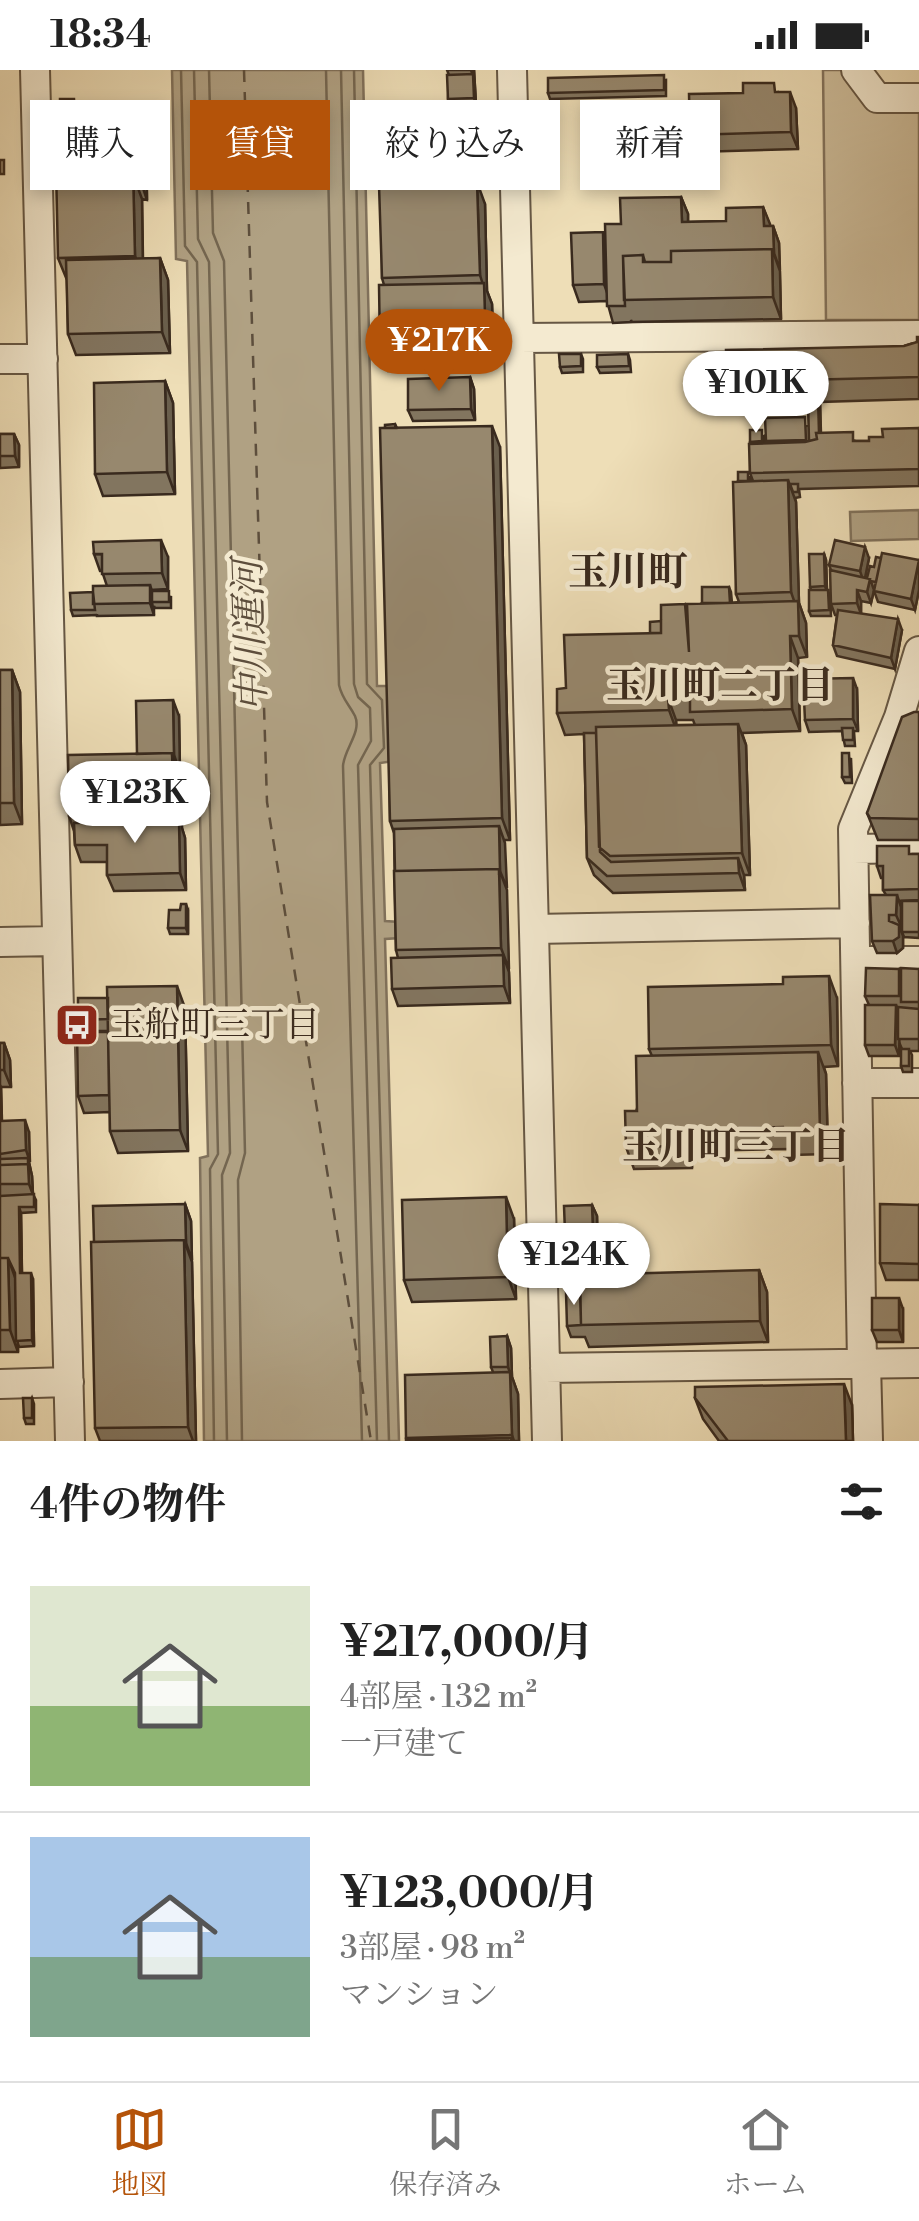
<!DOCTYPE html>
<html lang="ja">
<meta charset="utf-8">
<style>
body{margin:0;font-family:"Libre Bodoni","Noto Serif JP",serif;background:#f6f6f6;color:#222;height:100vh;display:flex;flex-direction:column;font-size:38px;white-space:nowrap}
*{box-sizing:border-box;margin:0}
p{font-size:32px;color:#767676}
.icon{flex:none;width:55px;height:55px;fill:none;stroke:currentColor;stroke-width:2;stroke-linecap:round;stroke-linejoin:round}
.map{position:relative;height:1371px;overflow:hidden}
.panel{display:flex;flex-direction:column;background:#fff;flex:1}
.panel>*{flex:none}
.hud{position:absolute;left:30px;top:30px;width:860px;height:90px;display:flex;gap:20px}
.price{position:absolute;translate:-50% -85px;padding:0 22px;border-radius:35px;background:#fff;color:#222;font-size:32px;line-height:65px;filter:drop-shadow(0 2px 5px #0008)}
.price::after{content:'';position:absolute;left:50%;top:60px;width:30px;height:22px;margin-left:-15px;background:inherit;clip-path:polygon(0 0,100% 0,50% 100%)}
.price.selected{background:#b45309;color:#fff}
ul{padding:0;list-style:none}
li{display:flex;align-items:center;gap:30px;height:250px;padding:0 30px}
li+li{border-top:2px solid #e0e0e0}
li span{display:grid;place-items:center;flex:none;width:280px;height:200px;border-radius:0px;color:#555}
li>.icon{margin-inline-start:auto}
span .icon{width:120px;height:120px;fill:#fffc;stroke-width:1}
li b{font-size:42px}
h2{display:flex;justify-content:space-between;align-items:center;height:120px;padding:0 30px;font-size:42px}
.chip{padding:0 35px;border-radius:0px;background:#fff;box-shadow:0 5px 15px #0003;font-size:35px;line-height:90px}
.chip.selected{background:#b45309;color:#fff}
.status{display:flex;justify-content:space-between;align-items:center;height:70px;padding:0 50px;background:#fff;direction:ltr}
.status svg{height:28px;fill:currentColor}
.tab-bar{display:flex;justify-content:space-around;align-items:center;height:140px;border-top:2px solid #e0e0e0;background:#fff;font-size:28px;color:#767676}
.tab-bar a{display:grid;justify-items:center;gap:5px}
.tab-bar .selected{color:#b45309}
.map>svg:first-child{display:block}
.green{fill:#cfbf9d;stroke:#84745e;stroke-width:2.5}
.water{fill:#b0a183;stroke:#80715b;stroke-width:2.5}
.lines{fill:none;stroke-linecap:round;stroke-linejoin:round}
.shore{stroke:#746650;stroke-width:2.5}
.ferry{stroke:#5d4e3c;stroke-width:2.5;stroke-dasharray:12 10;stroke-linecap:butt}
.minor-casing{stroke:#665744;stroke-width:32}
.minor{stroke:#f4ead0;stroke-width:28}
.wall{fill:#82755f;stroke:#392a1e;stroke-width:2.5;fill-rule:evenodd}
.shaded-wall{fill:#6a5f4d;stroke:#392a1e;stroke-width:2.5}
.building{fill:#97886e;stroke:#392a1e;stroke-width:2.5}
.labels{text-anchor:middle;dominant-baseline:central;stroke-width:9;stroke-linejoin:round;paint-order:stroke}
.poi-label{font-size:35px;fill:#392a1e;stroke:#f4ead0;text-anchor:start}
.water-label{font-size:38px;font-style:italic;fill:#5d4e3c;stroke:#f4ead0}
.neighbourhood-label{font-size:38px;font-weight:bold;fill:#392a1e;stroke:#f4ead0}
.quarter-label{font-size:40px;font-weight:bold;fill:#392a1e;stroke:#f4ead0}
</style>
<div class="status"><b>18:34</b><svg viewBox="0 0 49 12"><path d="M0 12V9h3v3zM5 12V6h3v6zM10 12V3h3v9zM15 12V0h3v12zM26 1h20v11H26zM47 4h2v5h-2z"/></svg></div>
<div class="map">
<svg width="919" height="1371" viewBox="0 0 919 1371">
<rect width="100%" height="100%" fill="#eedeb7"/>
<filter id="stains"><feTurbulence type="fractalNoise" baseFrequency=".002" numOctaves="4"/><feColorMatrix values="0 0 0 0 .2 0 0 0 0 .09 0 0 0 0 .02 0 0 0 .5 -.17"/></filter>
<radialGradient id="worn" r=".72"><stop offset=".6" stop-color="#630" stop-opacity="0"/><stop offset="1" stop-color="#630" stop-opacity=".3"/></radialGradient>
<path class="green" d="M823,0H843L919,37V250H826Z"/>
<path class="water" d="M172,0H363L377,616H392L394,691L380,693L385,851L400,852V868L385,869L399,1371H204L200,1088L208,1086L187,191L176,189Z
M919,440V469L851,471L850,442Z"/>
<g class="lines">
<path class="shore" d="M181,0L185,176L197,192L218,1084L210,1099L214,1371
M194,0L198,169L209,192L230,1083L222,1105L227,1371
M209,0L213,163L224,191L245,1083L238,1110L242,1371
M326,0L339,615C342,629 349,634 355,646C362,662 344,679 343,696L362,1371
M341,0L354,614L358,627L370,638L371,671L358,695L377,1371
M354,0L367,614L382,630L384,678L370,695L389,1371"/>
<path class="ferry" d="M244,0L267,732L371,1371"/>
<defs>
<path id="minor" d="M35,0L70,1371
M512,0L547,1371
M856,0L877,28H919
M519,268L919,265
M0,289H43
M854,779L919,778
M534,859L855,853
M0,872L56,871
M856,891H919
M857,1013H919
M862,1293L853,759L899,647L919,581
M866,1293L868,1371
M545,1298L919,1293
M0,1314L69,1312"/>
</defs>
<use href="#minor" class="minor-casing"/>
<use href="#minor" class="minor"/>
</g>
<path class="wall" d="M447,0H474L476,34L450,35L448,29L449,5Z
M666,10V26L550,29L548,23Z
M778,22L796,38L798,79L696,82L690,65Z
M77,35V48L136,46L139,54H142L146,66L147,130L142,129L143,189L160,188L168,210L170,283L76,285L68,264L67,210L58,188Z
M421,38V49H411L409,44Z
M396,39L397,48H384L382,43Z
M415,55L421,72L422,114L432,113L468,99L473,112L485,134L487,221L492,234L494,298L388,301L380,279L384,215L382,208V115Z
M681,127L688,144V152L726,151L763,137L770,156H773L779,173L781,249L632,252L631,250V252L613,253L607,231L579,232L573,215L605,169L621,154Z
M919,267V329L820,332L821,363L856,371H869L919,358V416L799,419L800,427L795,428L796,432L799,533L806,553L807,587L798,588L800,661L742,663L746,675L750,805H744L745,820L613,823L594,805L587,788L584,664L565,665L557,643L566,618L650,563L661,551L685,534L688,540L702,533L729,517L731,522L732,533L739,532L736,524L738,411L750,407V411H753L750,403V372L764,366V373H767L766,371L809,355L808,332L735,334L727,312L904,276L917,272ZM676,650H693L695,655H676Z
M581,284L583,289V302L562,303L560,297Z
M628,284L630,290L631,302L600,303L597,297Z
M470,307L474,319L475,350L413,351L408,340Z
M165,311L173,333L175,424L103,426L95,404Z
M395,354L397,358L500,377L510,770H504L510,933L398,936L392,919L398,888L396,880L394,763L390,751L385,358Z
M0,364H14L19,375V397L0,398Z
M94,484L168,487V519L151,520L152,523L171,527V538H155L154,536V545L97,546V544V545L73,546L71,540L93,522L107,516L102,501H100Z
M824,484L826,490L827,520L830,526L831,546H811L809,541L811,520L810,517Z
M869,488L865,508H868L874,497L919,490V520L915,540L878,532L874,521L875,517H873L874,520L871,533L861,531V543L902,560L895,599L837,586L833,575L837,545H835L831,534V500L829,495Z
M0,600H12L20,622L22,754L0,755Z
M857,619L858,661H854L855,676H845L842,661L809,662L805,650Z
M919,642V770H878L867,743Z
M179,646L180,702H179L182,758L185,768L186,820L114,821L107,805V792H81L75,775L74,761L69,746Z
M851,688L852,713H845L842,707Z
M912,784H919V830L899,831L901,837V856H899L903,866V878L897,883H877L872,871L886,825L883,820V808H881L877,796Z
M919,831V868L904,867L902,862Z
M188,840V864H170L168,858Z
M899,899L901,904L919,899V981H910L912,985V1002H903L901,996L902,979L899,972V986H869L865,975L869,935L865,926Z
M837,928L838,996L824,997L826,1004L828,1084L791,1085L789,1079L692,1081V1098L634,1099L626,1077L652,986L649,979Z
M185,938L188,1081L118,1083L110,1061V1042L84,1043L78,1026L108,961H82L78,950Z
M0,973H4L10,990L11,1017H1L2,1051L29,1062V1092L32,1106L33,1124L36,1130V1142L21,1143L22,1203L33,1209L34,1276L19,1277L18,1274V1282H0Z
M185,1134L191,1151L196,1371H100L95,1358Z
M592,1135L597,1146L598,1199H570L566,1188Z
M919,1135V1210H886L880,1193Z
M514,1149L516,1229L412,1232L404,1210Z
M759,1200L767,1222L768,1272L589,1277L585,1267H571L567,1256L580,1221Z
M903,1239V1272H877L872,1260Z
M507,1266L511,1278L512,1307L518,1324L519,1371H406V1368L493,1302L491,1297Z
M32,1328L34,1334V1354H26L24,1348Z
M695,1328L852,1335L853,1371H719L703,1349Z"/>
<path class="shaded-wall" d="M471,0H474L476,34L474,28L473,6Z
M790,22L796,38L798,79L791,62Z
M132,52L140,74L138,118L142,129L143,208L135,186Z
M142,54L146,66L147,130L143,118Z
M414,55L421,72L422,132L416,115Z
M477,112L485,134L487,221L492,234L494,298L486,276L484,218L480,205Z
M681,127L688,144V169L682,152Z
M763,137L770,154V173L764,156Z
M773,156L779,173L780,200L774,183Z
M603,162L609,179L610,231L604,214Z
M772,179L780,201L781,249L773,227Z
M160,188L168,210L170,283L162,262Z
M470,307L474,319L475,350L471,339Z
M165,311L173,333L175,424L167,402Z
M818,328L820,334L821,378L819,372Z
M492,356L500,377L510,770L502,748Z
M14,364L19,375V397L15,386Z
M788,410L796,432L799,533L806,553L807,587L799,566L798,542L791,522Z
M161,470L168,487V519L162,503Z
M865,477L869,488L864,513L860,501Z
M824,484L826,490L827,522L825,516Z
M919,490V520L915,540L911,529Z
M870,509L874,520L871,533L867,522Z
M150,515L154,527L152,532L154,545L150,533Z
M857,520L861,531V544L857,533Z
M898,549L902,560L895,599L891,588Z
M790,566L798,588L800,661L792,639Z
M12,600L20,622L22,754L14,733Z
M853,608L857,619L858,661L853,649Z
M668,628L676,650L677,662L669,640Z
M173,630L179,646L180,702L174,685Z
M738,654L746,675L750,805L742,783Z
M172,683L180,705L182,758L185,768L186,820L180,803L179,759L174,744Z
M499,756L505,773L507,818L500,801Z
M738,788L744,805L745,820L739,803Z
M499,799L507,820L509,899L501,878Z
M897,825L901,837V856L896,845Z
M186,834L188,840V864L186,858Z
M899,855L903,866V878L897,883L893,871Z
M503,885L509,902L510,933L504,916Z
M829,906L837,928L838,996L831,975Z
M177,916L185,938L188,1081L180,1060Z
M896,935L900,946L899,986L895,975Z
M4,973L10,990L11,1017L4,1000Z
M818,982L826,1004L828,1084L820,1062Z
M0,1015L1,1017L2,1059L0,1053Z
M25,1050L29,1062L30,1092L26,1080Z
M684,1059L692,1081V1098L685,1076Z
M28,1088L32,1106L33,1125L29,1114Z
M506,1127L514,1149L516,1229L508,1207Z
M185,1134L191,1151L192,1190L186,1173Z
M592,1135L597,1146L598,1199L594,1187Z
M19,1137L21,1143L22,1209L20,1203Z
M184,1170L192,1192L196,1371H193L188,1357Z
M8,1188L16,1210L18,1282L10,1260Z
M759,1200L767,1222L768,1272L760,1251Z
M31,1203L33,1209L34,1276L32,1270Z
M899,1228L903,1239V1272L899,1260Z
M507,1266L511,1278L512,1307L518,1324L519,1371H514L512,1365L510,1303L508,1297Z
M844,1314L852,1335L853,1371H846Z"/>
<path class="building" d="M473,4L474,28L448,29L447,5Z
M664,5V20L548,23V8Z
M743,13H774L775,22H790L791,62L690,65L689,24L743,23Z
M60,29H74L75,48H60Z
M381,33H394L395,42L382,43Z
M408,33H419V43L409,44Z
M136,46L137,54H142L143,118H138L137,62L132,52L59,53V48Z
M132,52L135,186L58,188L55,53Z
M414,55L416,114L382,115L380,56Z
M0,90H4V104H0Z
M468,99V112H477L480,205L382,208L379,115L432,113V100Z
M681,127L682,152L726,151V138L763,137L764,156H773L774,183L772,179L671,181V192H645L643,185L623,186L625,236H607L605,154H621L620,128Z
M603,162L604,214L573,215L571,163Z
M772,179L773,227L624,230L623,186L643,185V192H671V181Z
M160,188L162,262L68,264L66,190Z
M484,213L486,276L380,279L379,215Z
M917,267H919V307L727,312L726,280L904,276L917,272Z
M559,284H581V296L560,297Z
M628,284L629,296L597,297V285Z
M470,307L471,339L408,340V309Z
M165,311L167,402L95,404L94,313Z
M808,328H818L819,363H816L817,369L809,371Z
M805,347L806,370L766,371L765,348Z
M395,354L396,358H385V355Z
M492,356L502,748L390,751L380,358Z
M919,358V399L750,403L749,374L805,372L817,369L816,363L853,362V371H869V367H883L882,359Z
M750,360H762V371L750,372Z
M0,364H14L15,386H0Z
M738,402H748V411H738Z
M788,410L791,522L736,524L733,412Z
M790,414H798V422H793Z
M161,470L162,503L102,504V484H94L93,472Z
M835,470L865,477L860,501L829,495Z
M882,483L919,490L911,529L874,521Z
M809,484H824L825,516L810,517Z
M876,487L881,488L876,512L870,511V509L867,508L870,496L874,497Z
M830,500L870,509L867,522L857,520V533L831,534Z
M150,515V533L93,534V516Z
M702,517H729L730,533H702Z
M809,520H828L829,540L809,541Z
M152,521H169V532H152Z
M93,522L95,540H71L70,523Z
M798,531L799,566H790L792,639L690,642V628H668L669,640L557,643V619L566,618L564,565L661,563V535L685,534L689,582L687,534Z
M838,540L898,549L891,588L833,575Z
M661,551V563H650V552Z
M0,600H12L14,733H0Z
M853,608V649L805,650L803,609Z
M173,630L174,685H172V683L137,684L136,631Z
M914,642H919V749L870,748L867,743L902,647Z
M738,654L742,783L610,786L599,777L596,657Z
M842,658H853V670H843Z
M584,663H596L600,782L611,792L738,788L739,803L607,806L587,788Z
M172,683L174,744L69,746L68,685Z
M842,683H849L850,707H842Z
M179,751L180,803L107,805V775H75L74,753Z
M499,756L500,801L499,802V799L395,801L394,759Z
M877,776H909V784H919V819L883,820V796H877Z
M499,799L501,878L396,880L394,801Z
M870,825H897L896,845H889V851L899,855V867L893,871H872Z
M902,831H919V862H902Z
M181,834H186V858H168L169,840H180Z
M503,885L504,916L392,919L391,888Z
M866,898L899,899V926H865Z
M901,898L919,899V932H901Z
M829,906L831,975L649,979L648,917L783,914V907Z
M177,916L180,1060L110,1061L107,917Z
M78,928H108V949L78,950Z
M865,935H896L895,975H865Z
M898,937L919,939V969H898Z
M77,962H108L109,1025L78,1026Z
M0,973H4V1000H0Z
M901,979H909V996H901Z
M818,982L820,1062L784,1063L783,1057L684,1059L685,1076L626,1077L625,1041H637L636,986Z
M25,1050L26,1080L0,1084V1051Z
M28,1088V1094L0,1095V1089Z
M28,1094L29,1114H0V1095Z
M34,1124V1137H19L20,1203H31L32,1270L16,1271L15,1203L8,1188H0V1126Z
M506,1127L508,1207L404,1210L402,1130Z
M185,1134L186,1173L184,1170L94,1172L93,1136Z
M880,1134L919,1135V1194L880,1193Z
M592,1135L594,1187L566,1188L564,1136Z
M184,1170L188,1357L95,1358L91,1172Z
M0,1188H8L10,1260H0Z
M759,1200L760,1251L581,1255L580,1205Z
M580,1221L581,1255L567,1256L566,1222Z
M872,1228H899V1260H872Z
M507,1266L508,1297H491L490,1267Z
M510,1302L512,1365L406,1368L405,1305Z
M844,1314L846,1371H728L695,1328V1317Z
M23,1328H32V1348H24Z
M511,1368L512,1371L406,1370Z"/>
<defs>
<symbol id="bus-square" viewBox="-11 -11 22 22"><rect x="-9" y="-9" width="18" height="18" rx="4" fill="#8f2418" stroke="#f4ead0"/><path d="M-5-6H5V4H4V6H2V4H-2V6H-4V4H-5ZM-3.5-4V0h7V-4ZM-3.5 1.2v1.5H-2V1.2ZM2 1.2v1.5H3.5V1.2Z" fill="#fff"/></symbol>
</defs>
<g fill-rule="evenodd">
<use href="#bus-square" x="52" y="930" width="50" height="50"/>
</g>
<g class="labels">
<g class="poi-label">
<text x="110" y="955">玉船町三丁目</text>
</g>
<g class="water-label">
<text transform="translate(251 566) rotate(-92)">中川運河</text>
</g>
<g class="neighbourhood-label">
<text x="720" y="616">玉川町二丁目</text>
<text x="736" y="1077">玉川町三丁目</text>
</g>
<g class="quarter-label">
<text x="628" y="503">玉川町</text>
</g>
</g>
<rect width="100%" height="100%" filter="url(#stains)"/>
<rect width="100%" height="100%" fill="url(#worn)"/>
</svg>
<b class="price selected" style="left:439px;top:324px">¥217K</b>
<b class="price" style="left:756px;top:366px">¥101K</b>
<b class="price" style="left:135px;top:776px">¥123K</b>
<b class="price" style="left:574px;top:1238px">¥124K</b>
<div class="hud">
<a class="chip">購入</a>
<a class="chip selected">賃貸</a>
<a class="chip">絞り込み</a>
<a class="chip">新着</a>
</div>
</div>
<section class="panel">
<h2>4件の物件<svg class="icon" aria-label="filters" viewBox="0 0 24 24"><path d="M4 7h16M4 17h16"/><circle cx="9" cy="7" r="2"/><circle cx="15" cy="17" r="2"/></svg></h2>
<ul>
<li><span style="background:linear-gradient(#dfe7d0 60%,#8fb573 0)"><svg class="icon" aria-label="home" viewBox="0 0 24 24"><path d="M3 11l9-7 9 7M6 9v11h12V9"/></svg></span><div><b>¥217,000/月</b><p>4部屋 · 132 m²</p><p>一戸建て</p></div></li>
<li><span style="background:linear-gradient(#a9c7e8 60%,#7fa58c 0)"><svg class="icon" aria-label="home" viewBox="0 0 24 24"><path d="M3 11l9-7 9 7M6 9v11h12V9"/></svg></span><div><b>¥123,000/月</b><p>3部屋 · 98 m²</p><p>マンション</p></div></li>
</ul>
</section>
<nav class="tab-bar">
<a class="selected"><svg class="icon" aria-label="map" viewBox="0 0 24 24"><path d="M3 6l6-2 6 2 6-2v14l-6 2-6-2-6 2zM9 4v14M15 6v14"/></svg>地図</a>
<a><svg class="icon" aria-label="saved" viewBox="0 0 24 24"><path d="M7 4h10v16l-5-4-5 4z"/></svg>保存済み</a>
<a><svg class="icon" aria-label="home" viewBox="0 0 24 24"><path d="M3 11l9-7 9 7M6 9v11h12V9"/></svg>ホーム</a>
</nav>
